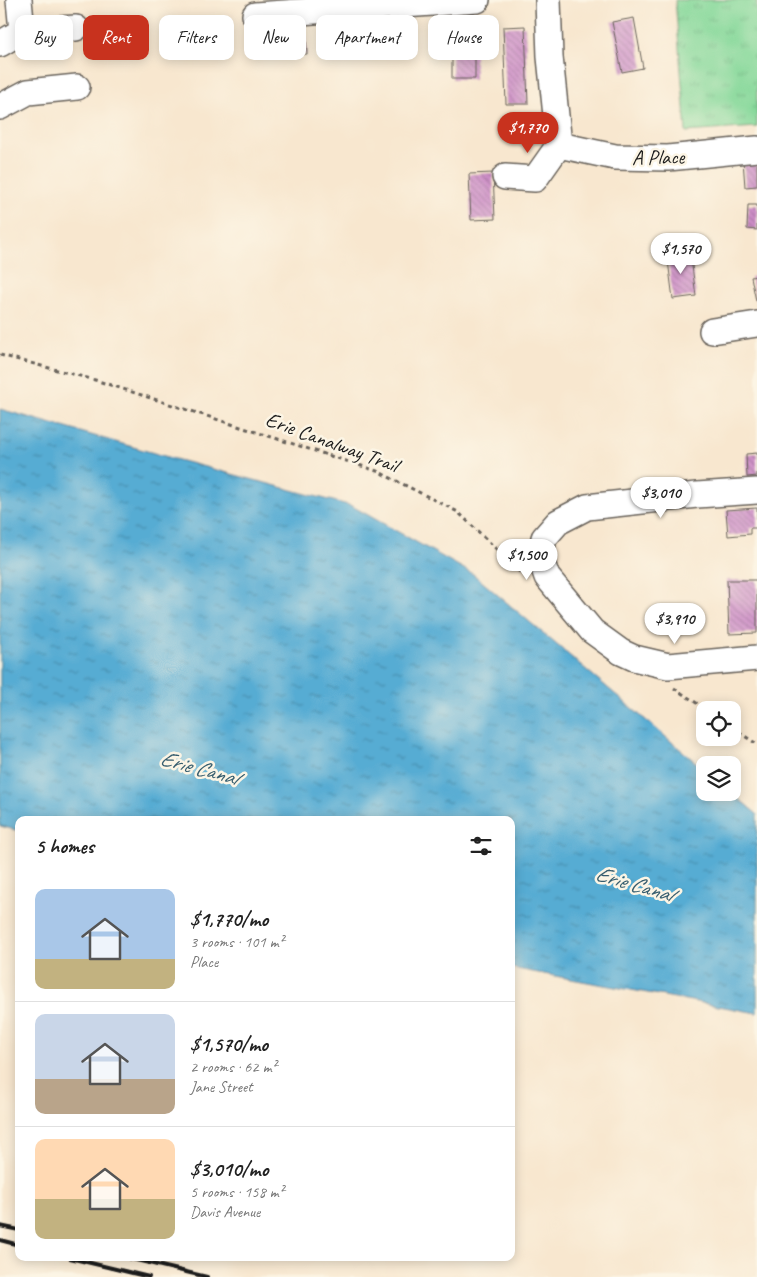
<!DOCTYPE html>
<meta charset="utf-8">
<style>
body{margin:0;font-family:Caveat,sans-serif;background:#f2f2f2;color:#222;height:100vh;display:flex;flex-direction:column;font-size:19px;white-space:nowrap}
*{box-sizing:border-box;margin:0}
p{font-size:16px;color:#767676}
.icon{flex:none;width:28px;height:28px;fill:none;stroke:currentColor;stroke-width:2;stroke-linecap:round;stroke-linejoin:round}
.map{position:relative;flex:1;overflow:hidden}
.sheet{position:absolute;left:15px;top:816px;width:500px;height:445px;display:flex;flex-direction:column;background:#fff;border-radius:10px;box-shadow:0 2px 12px #0003}
.sheet>*{flex:none}
.hud{position:absolute;left:15px;top:15px;width:500px;height:45px;display:flex;gap:10px}
.tools{position:absolute;left:696px;top:701px;display:grid;gap:10px}
.tools a{display:grid;place-items:center;width:45px;height:45px;border-radius:10px;background:#fff;box-shadow:0 2px 12px #0003;font-size:25px}
.price{position:absolute;translate:-50% -42px;padding:0 11px;border-radius:18px;background:#fff;color:#222;font-size:16px;line-height:32px;filter:drop-shadow(0 1px 2px #0008)}
.price::after{content:'';position:absolute;left:50%;top:30px;width:15px;height:11px;margin-left:-8px;background:inherit;clip-path:polygon(0 0,100% 0,50% 100%)}
.price.selected{background:#c8321e;color:#fff}
ul{padding:0;list-style:none}
li{display:flex;align-items:center;gap:15px;height:125px;padding:0 20px}
li+li{border-top:1px solid #e0e0e0}
li span{display:grid;place-items:center;flex:none;width:140px;height:100px;border-radius:10px;color:#555}
li>.icon{margin-inline-start:auto}
span .icon{width:60px;height:60px;fill:#fffc;stroke-width:1}
li b{font-size:21px}
h2{display:flex;justify-content:space-between;align-items:center;height:60px;padding:0 20px;font-size:21px}
.tag{padding:0 18px;border-radius:10px;background:#fff;box-shadow:0 2px 12px #0003;font-size:18px;line-height:45px}
.tag.selected{background:#c8321e;color:#fff}
.map>svg:first-child{display:block}
.grass{fill:url(#grass-tufts);stroke:#507a5b}
.water{fill:url(#water-ripples);stroke:#396478}
.building{fill:url(#building-back-hatch)}
.lines{fill:none;stroke-linecap:round;stroke-linejoin:round}
.minor-casing{stroke:#69635b;stroke-width:28}
.path{stroke:#69635b;stroke-width:3;stroke-dasharray:4 4;stroke-linecap:butt}
.minor{stroke:#fff;stroke-width:25}
.rail{stroke:#1c1c1c;stroke-width:4}
.labels{text-anchor:middle;dominant-baseline:central;stroke-width:5;stroke-linejoin:round;paint-order:stroke}
.street-label{font-size:21px;fill:#1c1c1c;stroke:#fcf5e5}
.water-label{font-size:22px;font-style:italic;fill:#365d6e;stroke:#fcf5e5}
</style>
<div class="map">
<svg width="757" height="1277" viewBox="0 0 757 1277">
<defs>
<pattern id="grass-tufts" width="24" height="20" patternUnits="userSpaceOnUse" patternTransform="scale(1.25)"><rect width="24" height="20" fill="#85d89a"/><path d="M3 7l-1-3M5 7V3M7 7l1-3M15 17l-1-3M17 17v-4M19 17l1-3" fill="none" stroke="#72b984"/></pattern>
<pattern id="water-ripples" width="26" height="14" patternUnits="userSpaceOnUse" patternTransform="scale(1.25)"><rect width="26" height="14" fill="#56acd3"/><path d="M2 4q2-2 4 0t4 0M15 11q2-2 4 0t4 0" fill="none" stroke="#468baa"/></pattern>
<pattern id="building-back-hatch" width="6" height="6" patternUnits="userSpaceOnUse" patternTransform="scale(1.25)"><rect width="6" height="6" fill="#cd8dc7"/><path d="M-1 5l2 2M0 0l6 6M5-1l2 2" fill="none" stroke="#a672a1"/></pattern>
</defs>
<rect width="100%" height="100%" fill="#fcf5e5"/>
<filter id="ink" filterUnits="userSpaceOnUse"><feTurbulence type="fractalNoise" baseFrequency=".02" numOctaves="2"/><feDisplacementMap in="SourceGraphic" scale="10" xChannelSelector="R" yChannelSelector="G"/><feConvolveMatrix kernelMatrix="1 2 1 2 8 2 1 2 1" color-interpolation-filters="sRGB"/></filter>
<filter id="wash" filterUnits="userSpaceOnUse"><feTurbulence type="fractalNoise" baseFrequency=".0096" numOctaves="4" result="noise"/><feDisplacementMap in="SourceGraphic" scale="20" xChannelSelector="R" yChannelSelector="G"/><feGaussianBlur stdDeviation="1.12" result="paint"/><feColorMatrix in="noise" values="0 0 0 0 0 0 0 0 0 0 0 0 0 0 0 0 0 1.4 0 .05"/><feComposite in="paint" operator="in"/></filter>
<g filter="url(#wash)">
<rect width="100%" height="100%" fill="#f8e7cf"/>
<path class="grass" d="M675,0H757V127L686,132Z"/>
<path class="water" d="M0,409L175,459L352,506L473,574L705,770V792L732,793L757,814V1013L511,968V820H19V831L0,826Z"/>
<g id="blocks">
<path class="building" d="M634,18L643,68L622,72L612,22Z
M525,26L528,104H506L503,27Z
M306,34L307,54L284,55L283,35Z
M452,37H475V79H452Z
M743,160H757V186L745,187Z
M493,173L495,219L471,220L469,174Z
M748,205H757V230L747,229Z
M690,251L696,296L673,299L667,253Z
M757,276V301H756L751,277Z
M757,453V476L747,477L746,454Z
M757,508V528H750V534L728,536L726,510Z
M727,580H757V633L729,634Z"/>
</g>
</g>
<g filter="url(#ink)">
<use href="#blocks" fill-opacity="0" stroke="#69635b" stroke-width="1"/>
<g class="lines">
<defs>
<path id="minor" d="M19,0L22,31
M548,0L550,57L559,145
M255,15L477,0
M0,44L22,31L76,28
M0,107L28,92L77,87
M559,145L615,157L668,158L757,149
M505,177L535,179L559,145
M712,331L757,324
M757,491L697,495L587,507L558,522L544,538L540,557L547,577L592,631L621,652L634,658L668,666L757,658"/>
</defs>
<use href="#minor" class="minor-casing"/>
<path class="path" d="M0,355L95,380L377,471L458,512L520,572
M674,688L707,710
M732,728L757,744"/>
<use href="#minor" class="minor"/>
<path class="rail" d="M0,1226L19,1230
M0,1240L19,1245
M70,1258L149,1277
M128,1258L207,1277"/>
</g>
</g>
<g class="labels">
<g class="street-label">
<text transform="translate(658 157) rotate(-1)">A Place</text>
<text transform="translate(332 442) rotate(20)">Erie Canalway Trail</text>
</g>
<g class="water-label">
<text transform="translate(199 768) rotate(15)">Erie Canal</text>
<text transform="translate(634 884) rotate(16)">Erie Canal</text>
</g>
</g>
</svg>
<div class="tools">
<a><svg class="icon" aria-label="locate" viewBox="0 0 24 24"><circle cx="12" cy="12" r="6"/><path d="M12 2v4M12 18v4M2 12h4M18 12h4"/></svg></a>
<a><svg class="icon" aria-label="layers" viewBox="0 0 24 24"><path d="M12 4l9 5-9 5-9-5zM3 14l9 5 9-5"/></svg></a>
</div>
<b class="price selected" style="left:528px;top:154px">$1,770</b>
<b class="price" style="left:681px;top:275px">$1,570</b>
<b class="price" style="left:661px;top:519px">$3,010</b>
<b class="price" style="left:527px;top:581px">$1,500</b>
<b class="price" style="left:675px;top:645px">$3,910</b>
<div class="hud">
<a class="tag">Buy</a>
<a class="tag selected">Rent</a>
<a class="tag">Filters</a>
<a class="tag">New</a>
<a class="tag">Apartment</a>
<a class="tag">House</a>
</div>
<section class="sheet">
<h2>5 homes<svg class="icon" aria-label="filters" viewBox="0 0 24 24"><path d="M4 7h16M4 17h16"/><circle cx="9" cy="7" r="2"/><circle cx="15" cy="17" r="2"/></svg></h2>
<ul>
<li><span style="background:linear-gradient(#a9c7e8 70%,#c2b280 0)"><svg class="icon" aria-label="home" viewBox="0 0 24 24"><path d="M3 11l9-7 9 7M6 9v11h12V9"/></svg></span><div><b>$1,770/mo</b><p>3 rooms · 101 m²</p><p>Place</p></div></li>
<li><span style="background:linear-gradient(#c9d6e8 65%,#b9a48a 0)"><svg class="icon" aria-label="home" viewBox="0 0 24 24"><path d="M3 11l9-7 9 7M6 9v11h12V9"/></svg></span><div><b>$1,570/mo</b><p>2 rooms · 62 m²</p><p>Jane Street</p></div></li>
<li><span style="background:linear-gradient(#ffd9b3 60%,#c2b280 0)"><svg class="icon" aria-label="home" viewBox="0 0 24 24"><path d="M3 11l9-7 9 7M6 9v11h12V9"/></svg></span><div><b>$3,010/mo</b><p>5 rooms · 158 m²</p><p>Davis Avenue</p></div></li>
</ul>
</section>
</div>
